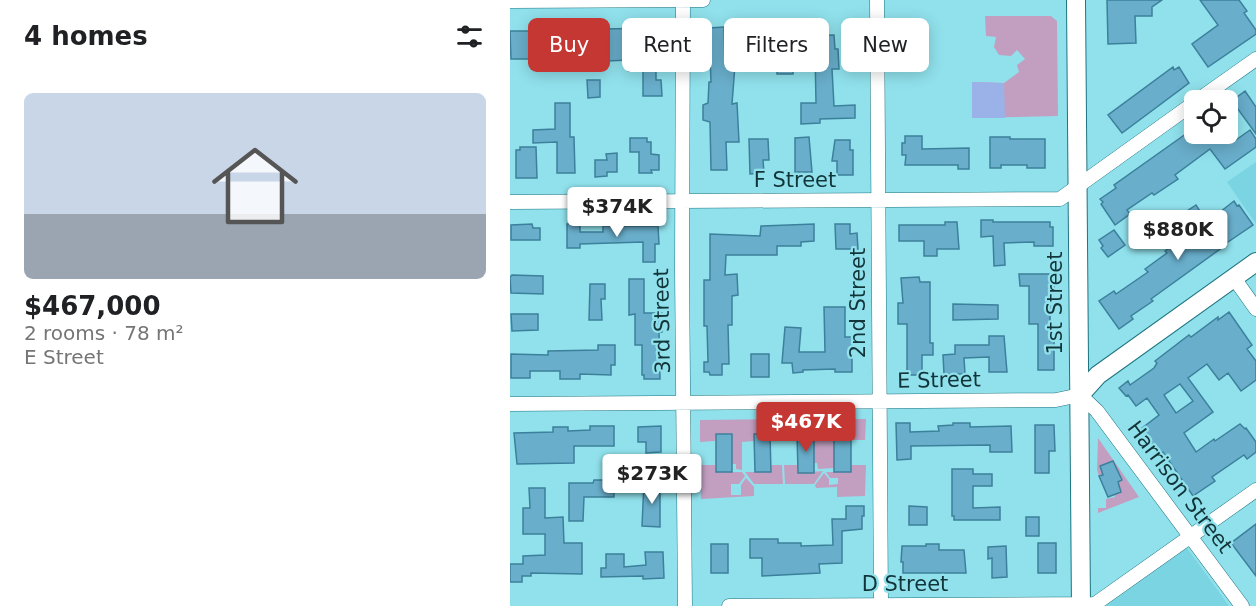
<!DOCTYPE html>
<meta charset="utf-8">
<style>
body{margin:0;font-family:"DejaVu Sans",sans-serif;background:#f6f6f6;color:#202124;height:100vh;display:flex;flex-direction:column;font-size:22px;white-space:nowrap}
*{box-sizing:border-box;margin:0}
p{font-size:20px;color:#757577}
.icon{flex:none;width:33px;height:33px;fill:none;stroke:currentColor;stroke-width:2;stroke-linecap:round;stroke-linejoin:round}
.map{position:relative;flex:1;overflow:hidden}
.side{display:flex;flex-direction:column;background:#fff;width:510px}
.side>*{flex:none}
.hud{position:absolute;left:18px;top:18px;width:570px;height:54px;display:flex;gap:12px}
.controls{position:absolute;left:674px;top:90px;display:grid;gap:12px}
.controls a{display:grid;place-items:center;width:54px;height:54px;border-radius:9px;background:#fff;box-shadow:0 3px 15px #0003;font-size:30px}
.price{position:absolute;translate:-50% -51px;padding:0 14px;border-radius:6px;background:#fff;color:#222;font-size:20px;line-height:39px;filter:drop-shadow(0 2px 3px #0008)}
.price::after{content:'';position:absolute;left:50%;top:36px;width:18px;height:14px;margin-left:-9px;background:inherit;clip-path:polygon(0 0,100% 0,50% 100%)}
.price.current{background:#c53732;color:#fff}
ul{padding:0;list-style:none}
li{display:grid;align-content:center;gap:12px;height:318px;padding:0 24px}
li+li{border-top:2px solid #e0e0e0}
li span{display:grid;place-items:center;height:186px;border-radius:9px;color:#555}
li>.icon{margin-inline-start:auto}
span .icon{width:108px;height:108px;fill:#fffc;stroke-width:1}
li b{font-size:26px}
h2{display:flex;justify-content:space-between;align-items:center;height:72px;padding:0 24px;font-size:26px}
.tag{padding:0 21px;border-radius:9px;background:#fff;box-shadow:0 3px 15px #0003;font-size:21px;line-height:54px}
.tag.current{background:#c53732;color:#fff}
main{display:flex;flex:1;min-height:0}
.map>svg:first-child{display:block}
.built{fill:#7bd4e1}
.green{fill:#c29fc1}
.water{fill:#9bb2e8}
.building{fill:#69aecb;stroke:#3c809b;stroke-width:1.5;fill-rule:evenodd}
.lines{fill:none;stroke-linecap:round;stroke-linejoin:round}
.street-casing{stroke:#1e7580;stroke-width:15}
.secondary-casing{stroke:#1e7580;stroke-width:20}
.street{stroke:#fff;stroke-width:14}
.secondary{stroke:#fff;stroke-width:18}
.labels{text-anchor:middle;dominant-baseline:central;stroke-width:4.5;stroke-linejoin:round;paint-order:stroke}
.street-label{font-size:21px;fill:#123539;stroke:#90e1ec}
</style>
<main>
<section class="side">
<h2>4 homes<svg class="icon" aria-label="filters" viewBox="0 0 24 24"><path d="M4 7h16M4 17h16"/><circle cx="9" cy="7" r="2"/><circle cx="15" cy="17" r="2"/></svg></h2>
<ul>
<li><span style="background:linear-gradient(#c9d6e8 65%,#9aa5b1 0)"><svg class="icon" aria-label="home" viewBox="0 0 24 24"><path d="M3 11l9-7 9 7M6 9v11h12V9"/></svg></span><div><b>$467,000</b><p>2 rooms · 78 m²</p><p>E Street</p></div></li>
</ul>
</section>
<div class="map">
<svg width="746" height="606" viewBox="0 0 746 606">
<rect width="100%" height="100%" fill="#90e1ec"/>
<path class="built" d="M746,162V224L717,182Z
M677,548L719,606H596Z"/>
<path class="green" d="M475,16H541L547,21L548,116L462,118V82L494,83L509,72L507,65L515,59L507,50L501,56L489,55L484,47L486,37L476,36Z
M272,419V441H261L260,434H245L244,441L232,442V470L226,469V464H222V434H206L205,441L190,442V420Z
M274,419H356L355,440H341V433L324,468L308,469L307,463H304V434L287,433V441H275Z
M588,438L629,497L588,513V508H596V499L605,497L604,494L611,492L608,482L612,480L603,462L590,466L593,475L589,476L587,470Z
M190,465H205L206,472H232L235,476L229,484H221V495H231V485L236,478L244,487V496L191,499Z
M261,465H272L273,484H244L235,472H260Z
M274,465H287L288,473L313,471L304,484H275Z
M341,465H356L355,496L327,497V487L306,488L305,485L314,473L319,479V485L328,484V478H320L316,472H341Z"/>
<path class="water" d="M462,82L494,83L495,118H462Z"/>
<path class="building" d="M597,0H652L642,7V16H625L626,43L598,44Z
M690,0H729L737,11L734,13L746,30V34L698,67L682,44L708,25Z
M214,27L215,65H225L222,104L227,103L229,142H216L217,170H201L200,122L193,120V105L198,103L199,82H201L199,28Z
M254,27L258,32L259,64H238L237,33L240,28Z
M146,28L148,52L146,53V80H151L152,96H133V71H118L119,60L97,61L96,51H94L93,29Z
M0,31H28L29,59H1Z
M279,31H295L296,36L324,35L325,49H328L329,69H322L324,106L345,105V118L310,119V123L291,124V103H306L305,52L279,53Z
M73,35V69H52V36Z
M267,60H283V74H267Z
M663,67L664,70L669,67L679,83L612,133L598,115Z
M77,80H90V97L78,98Z
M735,91L746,107V134L722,101Z
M45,103H60V137H64L65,173H47V142L23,143V130L45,129Z
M740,130L746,139V147L715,169L700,149L665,175L668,179L644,195L642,193L617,210L620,214L605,225L591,204L593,202L590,199L606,188L604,185L680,131L682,134H717L723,142Z
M395,136H412V149L459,148V169H448V165H395L396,155H392V143H395Z
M299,137L302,172H285V138Z
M480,137H500V139H535V168H517V165H491V168H480Z
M120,138H137V142H141V154L149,155V170H141L142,173H129V152H120Z
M239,139H258L259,160H253L254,173L240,174Z
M325,140H340V150H343V175H327V161H322Z
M10,147H26L27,178H6V150H10Z
M107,153V172H97V176L85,177V160H97L96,154Z
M724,201L727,206L729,205L743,225L712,246L713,247L641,299L643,301L621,316L623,319L609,329L589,301L604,291L606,294L638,272L635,269L657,253L655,251L685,229L674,213L686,205L695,219L699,216L701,219Z
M471,220H483V222H540V227H543V246H524V242L494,243L495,265L484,266L483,236L471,237Z
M435,222H447L449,249H427V256H414V241H389V225H435Z
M22,224L23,228H30V240H1V225Z
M57,224H70V232H93V226H148L149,244H145V262H133V242L70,244V248H57Z
M304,224V241L291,242V246H267V255H216L215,275L227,274L228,295L222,296V325H218L219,364H212V375H200L199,372H194V362H198L197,326H194V280H200V234L250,236L251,226Z
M325,224H340V234L347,233L348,249H326Z
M604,230L615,245L598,257L591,248L593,246L589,240Z
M509,274H544V289H540V341H544V370H528V324H519V286H510Z
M2,275L33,276V294L1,293L0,277Z
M409,277L410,282H420V343H423V355H412V375H397V324H388V303H393L391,278Z
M119,279H134V313H152V332H149L150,379H134V375H132V345H125V314L119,315Z
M80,284H95V299H91L92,320H79Z
M443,304L488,305V319L443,320Z
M314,307H335V337H342V372H325V369L293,370V372L283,373L282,363H272L275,327L291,328L289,352H315Z
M719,312L742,345L737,349L746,361V380L731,391L718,373L709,380L697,364L678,378L703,412L674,433L686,452L704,439L705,441L730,424L735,429L736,428L746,442V452L737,459L734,455L702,477L705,481L683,496L653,452L649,453L631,429L649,415L637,398L626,406L618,395L616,396L609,388L618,381L620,385L644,368L647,363L645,361L679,335L681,337L708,317V320ZM670,384L683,401L666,413L654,395Z
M1,314H28V330L2,331Z
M479,336H494L497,372H479V357L454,358L455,374H434L433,355L445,354V345H479Z
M88,345H105V365H101V375L70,374V379H50V371H20V378H1V354L38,355V351L88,350Z
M241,354H259V377H241Z
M386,423H400V432L429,431L428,426L443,425V423H460V427L501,426L502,452H480V445L401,446V459L387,460Z
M525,425H544L545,451H539V473H525Z
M80,426H104V446H64V463L7,464L4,433L43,432V427H58V431L80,430Z
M151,426V452L136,453V442H128V427Z
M287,433H304V473H288Z
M324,433H341V472H324Z
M206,434H222V472H206Z
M244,434H260L261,472H245Z
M603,461L612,480L608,482L611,492L598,497L589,476L593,475L590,466Z
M442,469H463V474H482V486H463V508L490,507V520H444V516H442Z
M84,480H103L104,497H74L73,521H59V483H83Z
M134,482H150V527L132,526Z
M19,488H35V518L53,517L54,543H72V574L21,573V576H12V582H0V564H13V556L35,555V534H13V508H20Z
M336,506H354V516H352V529L332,531V563L309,564L310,573L252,576V558H240V539H268V543H291V546L323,545L322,519H336Z
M399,506L417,507V525H399Z
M516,517H529V536H516Z
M746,524V576L721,543Z
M528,543H546V573H528Z
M201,544H218V573H201Z
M416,544H429V550H454L456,573H393V562H391L392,546H416Z
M496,546L497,577L482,578V558L478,559V547Z
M135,552H153L154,578L133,579V576L91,577V568H96V554H114V567L136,565Z"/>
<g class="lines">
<defs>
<path id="street" d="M173,0L172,269L175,606
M367,0L371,606
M0,1L193,0
M688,100L746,59
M0,202L550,199L684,103
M724,278L746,309
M0,404L546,400L570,395L587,411L732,606
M219,606L585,604L746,490"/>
<path id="secondary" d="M566,0L571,606
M570,395L588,375L746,262"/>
</defs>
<use href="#street" class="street-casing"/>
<use href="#secondary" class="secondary-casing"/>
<use href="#street" class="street"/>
<use href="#secondary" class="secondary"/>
</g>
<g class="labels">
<g class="street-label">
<text x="285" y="180">F Street</text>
<text transform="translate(348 303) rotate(-90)">2nd Street</text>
<text transform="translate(545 303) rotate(-90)">1st Street</text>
<text transform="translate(152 321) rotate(-91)">3rd Street</text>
<text transform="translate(429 380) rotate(-1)">E Street</text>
<text transform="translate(670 487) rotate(53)">Harrison Street</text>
<text x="395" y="584">D Street</text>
</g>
</g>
</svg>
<div class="controls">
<a><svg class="icon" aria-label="locate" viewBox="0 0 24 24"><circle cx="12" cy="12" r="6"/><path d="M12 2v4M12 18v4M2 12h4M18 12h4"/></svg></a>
</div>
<b class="price" style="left:107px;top:238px">$374K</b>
<b class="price" style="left:668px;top:261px">$880K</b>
<b class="price current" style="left:296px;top:453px">$467K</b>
<b class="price" style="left:142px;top:505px">$273K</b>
<div class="hud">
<a class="tag current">Buy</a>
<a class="tag">Rent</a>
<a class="tag">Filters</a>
<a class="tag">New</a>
</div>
</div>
</main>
